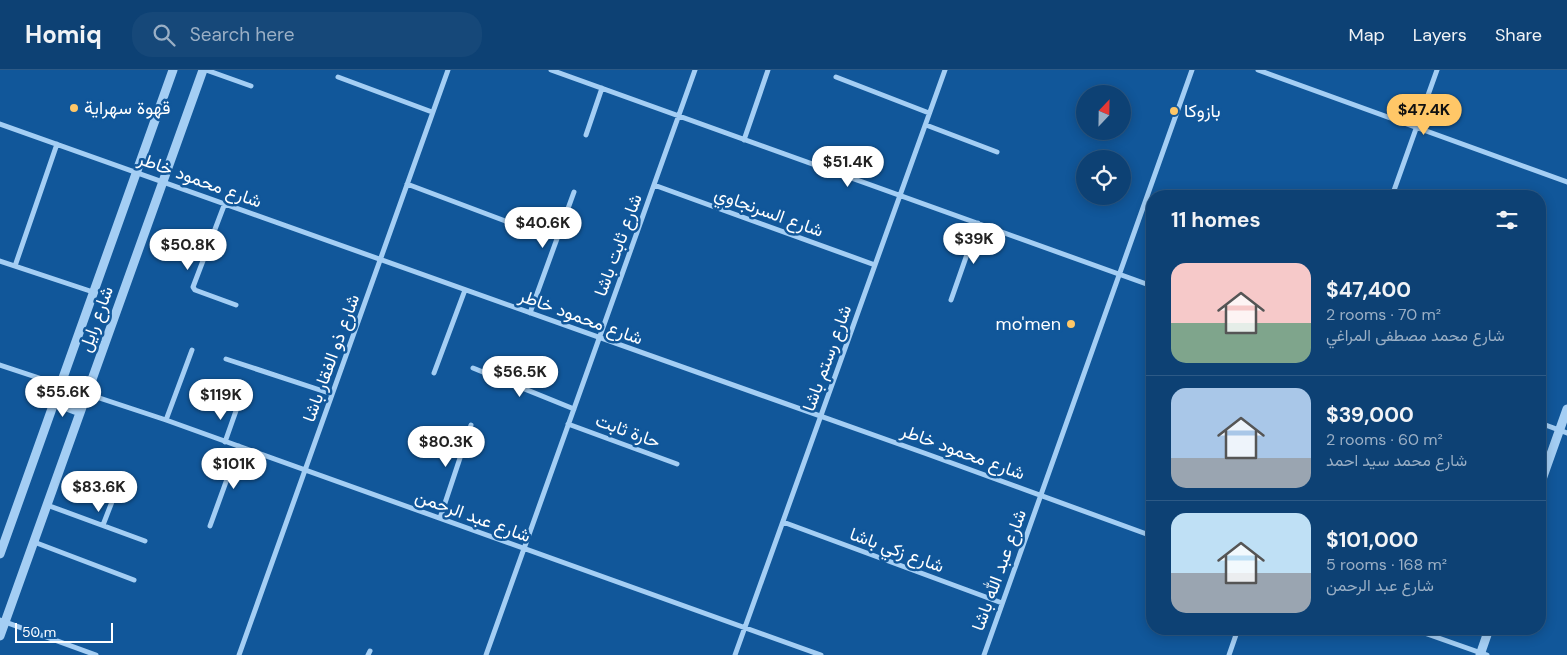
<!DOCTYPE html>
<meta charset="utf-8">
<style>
body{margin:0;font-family:"DM Sans",Vazirmatn,sans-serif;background:#164879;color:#f1f3f6;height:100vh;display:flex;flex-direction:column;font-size:19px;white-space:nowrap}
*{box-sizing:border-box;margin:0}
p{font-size:16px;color:#9aafc5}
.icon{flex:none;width:28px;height:28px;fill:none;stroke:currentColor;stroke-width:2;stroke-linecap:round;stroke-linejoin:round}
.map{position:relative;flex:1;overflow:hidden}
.drawer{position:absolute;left:1146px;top:120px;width:400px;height:445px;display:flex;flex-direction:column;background:#0d4174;border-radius:20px;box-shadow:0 2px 12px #0003,0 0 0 1px #2d5a86}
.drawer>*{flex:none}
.needle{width:32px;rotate:22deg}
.controls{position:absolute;left:1076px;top:15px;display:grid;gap:10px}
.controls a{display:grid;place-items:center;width:55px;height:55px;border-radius:50%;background:#0d4174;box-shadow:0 2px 12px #0003,0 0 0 1px #2d5a86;font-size:25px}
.scale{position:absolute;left:15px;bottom:12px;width:98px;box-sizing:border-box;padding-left:5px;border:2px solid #fff;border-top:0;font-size:14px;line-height:18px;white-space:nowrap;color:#fff;-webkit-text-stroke:4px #11579a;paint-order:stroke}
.price{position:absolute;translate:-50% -42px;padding:0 11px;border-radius:18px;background:#fff;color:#222;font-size:16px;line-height:32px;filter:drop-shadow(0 1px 2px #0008)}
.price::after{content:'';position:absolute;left:50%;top:30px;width:15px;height:11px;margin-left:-8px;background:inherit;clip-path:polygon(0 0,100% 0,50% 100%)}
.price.on{background:#ffc767;color:#111}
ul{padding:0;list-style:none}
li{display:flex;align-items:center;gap:15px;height:125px;padding:0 25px}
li+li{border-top:1px solid #2d5a86}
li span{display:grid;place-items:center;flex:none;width:140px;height:100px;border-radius:15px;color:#555}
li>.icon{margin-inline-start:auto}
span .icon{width:60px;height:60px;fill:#fffc;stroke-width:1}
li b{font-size:21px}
h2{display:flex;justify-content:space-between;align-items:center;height:60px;padding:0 25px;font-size:21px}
header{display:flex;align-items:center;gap:30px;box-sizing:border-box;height:70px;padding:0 25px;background:#0d4174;border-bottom:1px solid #2d5a86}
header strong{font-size:24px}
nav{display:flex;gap:28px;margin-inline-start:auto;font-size:18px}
.search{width:350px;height:45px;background:#164879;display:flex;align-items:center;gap:12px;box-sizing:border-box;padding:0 18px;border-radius:20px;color:#9aafc5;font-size:19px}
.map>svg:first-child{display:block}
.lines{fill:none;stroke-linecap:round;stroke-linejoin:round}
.minor{stroke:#a4cef4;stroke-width:5}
.tertiary{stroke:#a4cef4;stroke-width:9}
.poi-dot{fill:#ffc767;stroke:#11579a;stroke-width:2}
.labels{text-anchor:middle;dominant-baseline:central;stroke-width:5;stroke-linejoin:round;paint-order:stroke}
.poi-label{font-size:18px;fill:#fff;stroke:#11579a;text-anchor:start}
.street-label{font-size:18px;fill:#fff;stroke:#11579a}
</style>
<header>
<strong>Homiq</strong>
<div class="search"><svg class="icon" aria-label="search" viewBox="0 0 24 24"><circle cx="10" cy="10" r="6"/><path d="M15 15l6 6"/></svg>Search here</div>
<nav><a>Map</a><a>Layers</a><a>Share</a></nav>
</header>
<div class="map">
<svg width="1567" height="585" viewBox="0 0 1567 585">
<rect width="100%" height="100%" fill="#11579a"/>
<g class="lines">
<path class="minor" d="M206,0L251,16
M551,0L1152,216
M1258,0L1567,112
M338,7L432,42
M836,7L929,43
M0,54L927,384L1152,466
M926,55L997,82
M586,65L602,18
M744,70L768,0
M407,114L508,152
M654,115L875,195
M1392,126L1437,0
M225,133L193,217L195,220L236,235
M0,191L93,222
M15,196L57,74
M951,230L978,153
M530,243L574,122
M226,289L332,324
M0,295L166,350L821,585
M473,298L574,339
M434,303L465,220
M166,350L192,280
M1540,353L1567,363
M568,354L677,394
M225,372L237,338
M47,435L145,471
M440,448L471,355
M783,452L1002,533
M103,455L115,424
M210,456L239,376
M34,472L134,510
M0,550L96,585
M1413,559L1487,585
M239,585L448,0
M368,585L370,581
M486,585L695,0
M735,585L945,0
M984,585L1192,0
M1229,585L1238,559"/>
<path class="tertiary" d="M54,332L80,342
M1540,415L1567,339
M0,484L173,0
M0,566L203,0
M1480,585L1489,559"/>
</g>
<g class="poi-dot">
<circle cx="74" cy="38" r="5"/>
<circle cx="1174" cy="41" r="5"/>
<circle cx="1071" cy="254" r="5"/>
</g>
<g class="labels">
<g class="poi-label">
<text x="84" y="38">قهوة سهراية</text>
<text x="1184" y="41">بازوكا</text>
<text x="1061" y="254" text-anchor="end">mo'men</text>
</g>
<g class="street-label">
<text transform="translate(200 110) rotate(20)">شارع محمود خاطر</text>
<text transform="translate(769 142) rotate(20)">شارع السرنجاوي</text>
<text transform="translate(618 175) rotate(-70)">شارع ثابت باشا</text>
<text transform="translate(581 247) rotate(20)">شارع محمود خاطر</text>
<text transform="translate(96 249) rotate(-70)">شارع رايل</text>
<text transform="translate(331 288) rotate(-70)">شارع ذو الفقار باشا</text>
<text transform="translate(827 288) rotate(-70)">شارع رستم باشا</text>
<text transform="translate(628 361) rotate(20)">حارة ثابت</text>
<text transform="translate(963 382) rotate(20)">شارع محمود خاطر</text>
<text transform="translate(473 446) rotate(20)">شارع عبد الرحمن</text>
<text transform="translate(897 480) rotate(20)">شارع زكي باشا</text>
<text transform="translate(999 500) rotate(-70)">شارع عبد الله باشا</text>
</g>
</g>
</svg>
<div class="controls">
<a><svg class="needle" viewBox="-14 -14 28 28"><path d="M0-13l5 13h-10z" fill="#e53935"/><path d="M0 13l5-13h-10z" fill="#9aafc5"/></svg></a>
<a><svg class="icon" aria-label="locate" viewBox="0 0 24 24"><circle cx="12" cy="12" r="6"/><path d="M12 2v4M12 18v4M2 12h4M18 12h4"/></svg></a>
</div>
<div class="scale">50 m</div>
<b class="price on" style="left:1424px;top:66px">$47.4K</b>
<b class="price" style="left:848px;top:118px">$51.4K</b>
<b class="price" style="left:543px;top:179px">$40.6K</b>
<b class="price" style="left:974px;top:195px">$39K</b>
<b class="price" style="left:188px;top:201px">$50.8K</b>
<b class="price" style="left:520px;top:328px">$56.5K</b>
<b class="price" style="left:63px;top:348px">$55.6K</b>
<b class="price" style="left:221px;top:351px">$119K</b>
<b class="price" style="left:446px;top:398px">$80.3K</b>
<b class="price" style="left:234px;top:420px">$101K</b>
<b class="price" style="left:99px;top:443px">$83.6K</b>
<section class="drawer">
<h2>11 homes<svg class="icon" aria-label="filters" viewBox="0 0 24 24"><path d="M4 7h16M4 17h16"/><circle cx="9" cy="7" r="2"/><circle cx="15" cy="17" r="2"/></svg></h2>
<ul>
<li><span style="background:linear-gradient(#f6c9c9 60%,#7fa58c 0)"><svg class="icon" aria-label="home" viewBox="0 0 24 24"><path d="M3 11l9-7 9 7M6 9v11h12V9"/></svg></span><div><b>$47,400</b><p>2 rooms · 70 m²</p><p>شارع محمد مصطفى المراغي</p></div></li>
<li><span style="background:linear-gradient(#a9c7e8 70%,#9aa5b1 0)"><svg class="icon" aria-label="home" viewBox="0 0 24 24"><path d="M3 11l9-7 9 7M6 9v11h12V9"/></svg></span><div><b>$39,000</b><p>2 rooms · 60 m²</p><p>شارع محمد سيد احمد</p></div></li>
<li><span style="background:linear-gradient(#bfe0f5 60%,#9aa5b1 0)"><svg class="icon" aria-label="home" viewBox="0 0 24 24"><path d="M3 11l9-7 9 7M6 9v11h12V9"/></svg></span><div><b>$101,000</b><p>5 rooms · 168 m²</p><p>شارع عبد الرحمن</p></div></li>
</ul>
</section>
</div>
